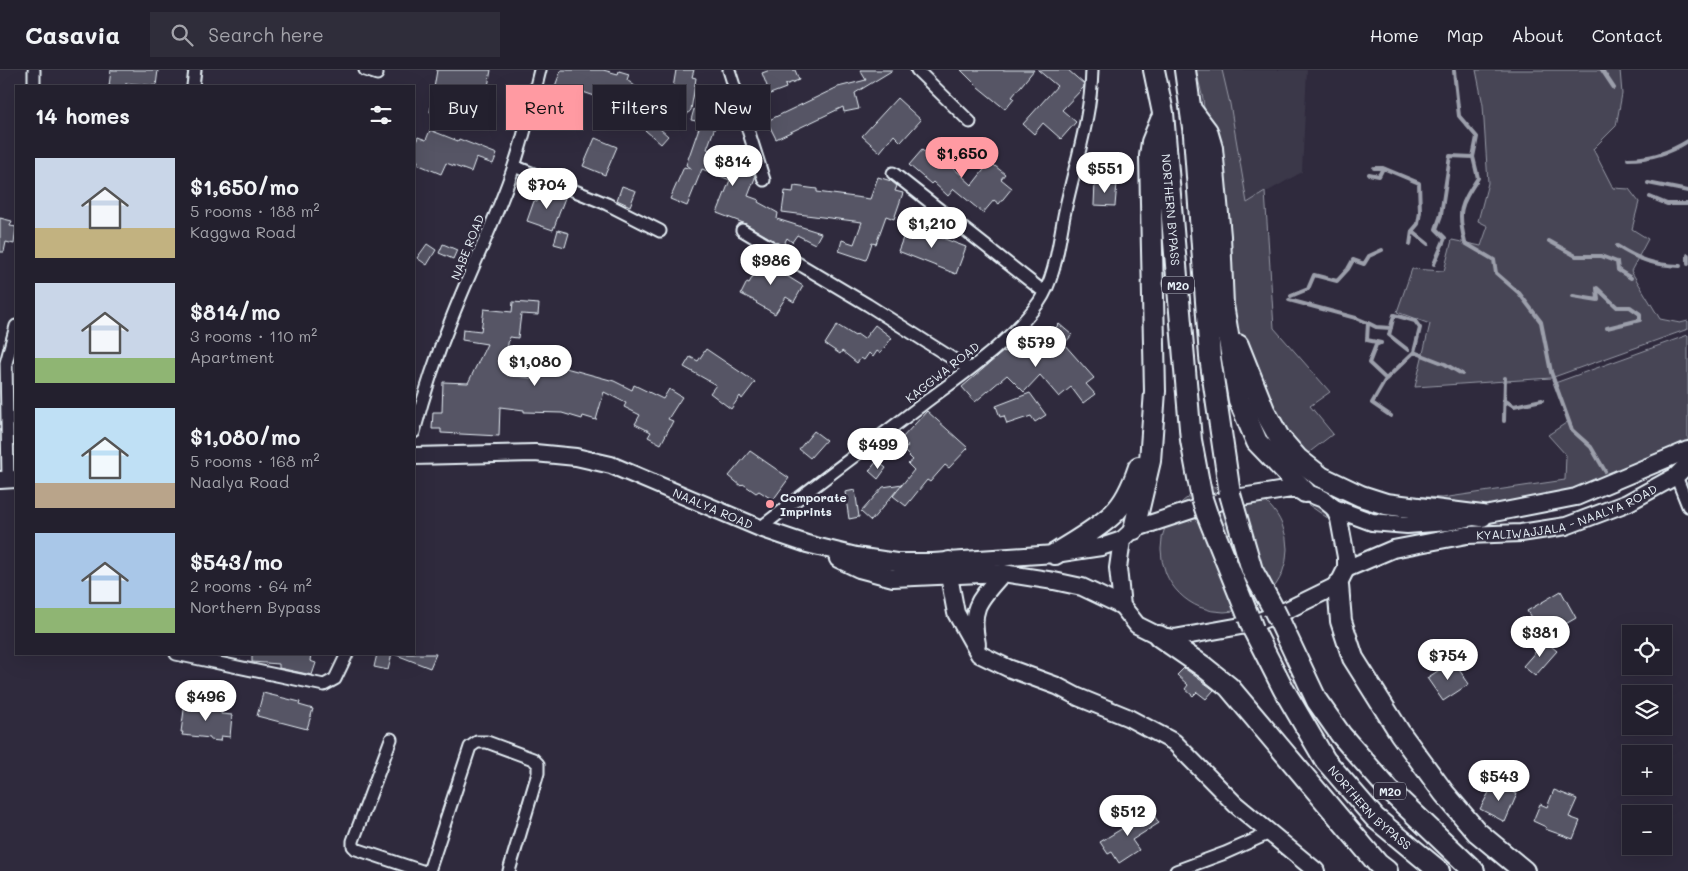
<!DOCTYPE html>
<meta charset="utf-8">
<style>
body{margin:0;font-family:Mali,sans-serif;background:#2f2d3a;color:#f1f3f6;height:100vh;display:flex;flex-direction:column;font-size:19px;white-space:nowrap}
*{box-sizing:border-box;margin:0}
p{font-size:16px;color:#a3a3aa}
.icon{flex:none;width:28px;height:28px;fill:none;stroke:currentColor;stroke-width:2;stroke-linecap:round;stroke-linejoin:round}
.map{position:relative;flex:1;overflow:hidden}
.details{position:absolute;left:15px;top:15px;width:400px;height:570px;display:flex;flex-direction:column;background:#23202e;border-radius:0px;box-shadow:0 5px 20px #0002,0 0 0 1px #403e4a}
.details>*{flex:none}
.hud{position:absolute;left:430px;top:15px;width:475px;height:45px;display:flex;gap:10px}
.fabs{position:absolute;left:1622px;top:555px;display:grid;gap:10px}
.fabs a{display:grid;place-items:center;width:50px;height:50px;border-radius:0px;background:#23202e;box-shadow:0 5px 20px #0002,0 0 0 1px #403e4a;font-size:25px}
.price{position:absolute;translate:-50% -42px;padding:0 11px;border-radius:18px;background:#fff;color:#222;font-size:16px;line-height:32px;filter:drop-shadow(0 1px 2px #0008)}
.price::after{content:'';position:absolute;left:50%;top:30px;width:15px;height:11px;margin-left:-8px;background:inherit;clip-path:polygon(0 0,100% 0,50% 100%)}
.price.on{background:#ff9aa2;color:#111}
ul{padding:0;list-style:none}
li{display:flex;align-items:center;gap:15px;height:125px;padding:0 20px}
li span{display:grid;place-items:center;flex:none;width:140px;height:100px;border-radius:0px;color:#555}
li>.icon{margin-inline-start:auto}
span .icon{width:60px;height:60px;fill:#fffc;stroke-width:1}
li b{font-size:21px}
h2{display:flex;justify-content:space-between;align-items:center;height:60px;padding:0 20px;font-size:21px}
.chip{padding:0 18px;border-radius:0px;background:#23202e;box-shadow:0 5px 20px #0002,0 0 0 1px #403e4a;font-size:18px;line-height:45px}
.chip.on{background:#ff9aa2;color:#111}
header{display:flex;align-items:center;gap:30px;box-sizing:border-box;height:70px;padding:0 25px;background:#23202e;border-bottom:1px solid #403e4a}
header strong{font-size:24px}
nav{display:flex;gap:28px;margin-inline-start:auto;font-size:18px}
.search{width:350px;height:45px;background:#2f2d3a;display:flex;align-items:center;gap:12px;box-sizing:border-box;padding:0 18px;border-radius:0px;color:#a3a3aa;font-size:19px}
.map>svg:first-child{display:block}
.built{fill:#3b3749}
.green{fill:#464455;stroke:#979aa6}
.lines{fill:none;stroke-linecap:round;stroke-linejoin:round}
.stream{stroke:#9c9fab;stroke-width:4}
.building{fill:#575565;stroke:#e8f1f8}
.street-casing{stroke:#e8f1f8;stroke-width:15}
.secondary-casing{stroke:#e8f1f8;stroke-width:20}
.highway-casing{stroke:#e8f1f8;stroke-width:24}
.street{stroke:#2f2a3d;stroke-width:11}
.secondary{stroke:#2f2a3d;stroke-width:16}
.highway{stroke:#2f2a3d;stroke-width:20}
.highway-bridge-casing{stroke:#e8f1f8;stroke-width:24;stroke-linecap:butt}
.highway-bridge{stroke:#2f2a3d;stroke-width:20}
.poi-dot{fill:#ff9aa2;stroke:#2f2a3d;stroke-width:2}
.labels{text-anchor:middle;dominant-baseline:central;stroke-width:5;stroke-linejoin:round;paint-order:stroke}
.shield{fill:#2f2a3d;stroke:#b0b5c0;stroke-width:1}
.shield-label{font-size:11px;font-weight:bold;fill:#e8f1f8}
.street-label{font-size:12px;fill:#e8f1f8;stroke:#2f2a3d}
.poi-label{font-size:12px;font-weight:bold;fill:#e8f1f8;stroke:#2f2a3d;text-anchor:start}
</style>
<header>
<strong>Casavia</strong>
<div class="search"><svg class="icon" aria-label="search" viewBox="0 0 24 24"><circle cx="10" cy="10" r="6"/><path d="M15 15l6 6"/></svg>Search here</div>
<nav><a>Home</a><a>Map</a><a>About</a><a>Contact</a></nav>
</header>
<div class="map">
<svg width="1688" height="801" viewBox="0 0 1688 801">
<rect width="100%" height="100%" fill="#2f2a3d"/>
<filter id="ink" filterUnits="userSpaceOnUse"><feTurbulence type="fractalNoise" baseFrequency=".02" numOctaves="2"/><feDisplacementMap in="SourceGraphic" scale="10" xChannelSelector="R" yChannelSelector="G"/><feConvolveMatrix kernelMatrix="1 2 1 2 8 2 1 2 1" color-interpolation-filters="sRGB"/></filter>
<g filter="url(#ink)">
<path class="built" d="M1222,0H1307L1302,102L1247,133L1230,34Z"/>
<path class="green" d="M1196,0H1222L1230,34L1247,133L1265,122L1274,258L1330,322L1310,336L1333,364L1307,384L1345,414L1379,424L1442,428L1565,410L1566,385L1548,365L1569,351L1555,313L1688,265V375L1657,394L1490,449H1329L1306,433L1293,412L1236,338L1221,290L1209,83L1203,29Z
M1476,0H1620L1622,24L1616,56L1593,79L1613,118L1629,119L1639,132L1632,159L1648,169L1631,201L1660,249L1680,253L1688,251V259L1551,308L1415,317L1430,254L1397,242L1412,199L1444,201L1452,170L1481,176L1488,156L1478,151L1488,113L1483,35Z
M1161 479a63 63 0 1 1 126 0a63 63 0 1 1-126 0Z"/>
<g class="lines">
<path class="stream" d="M1602,0L1614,18
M1454,1L1459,46L1477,67L1473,87L1478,108C1460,136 1457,140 1465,173L1494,190L1496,203L1519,223L1541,252L1551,302L1572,360L1591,377L1605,401
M1628,89C1650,89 1669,83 1688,71
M1374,98H1383L1419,113L1420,142L1418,154L1412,161L1410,175
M1369,104L1379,106L1383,98
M1648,113L1688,121
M1650,127L1667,134H1688
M1412,161L1428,174
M1549,171L1576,186H1601L1617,192L1618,200L1631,208
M1617,176C1639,190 1654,195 1680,196
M1688,185V194
M1434,194L1445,168L1436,159L1441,145L1450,86L1473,87
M1291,226L1308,219L1314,205L1337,211L1348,199L1353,190L1364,194L1369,186L1382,180
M1573,226L1598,230L1597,218L1617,237H1630L1640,244V250L1607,258
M1289,230L1356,248L1368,253L1367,270L1381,273
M1368,253L1376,257L1391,258
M1380,273L1376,275L1369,293L1386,309
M1414,282L1445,294L1462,304
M1504,330L1514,336L1542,330
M1391,346L1372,333L1386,309L1414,282L1420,258L1415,251L1394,245L1389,265L1408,280
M1504,351L1505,308"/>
</g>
<path class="building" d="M111,0H158L156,16L126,13V16H109Z
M437,0H491L485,33L489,34L486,50L449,42V45L430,42Z
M561,0H603L618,4L619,1L629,4L627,10L669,42L676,0H694L692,7L696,8L691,40L683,49L640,41L668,66L661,74L645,60V56L637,53L621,42L624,36L583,22L581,28L554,19Z
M770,0H795L799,10L785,15L786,18L770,24L762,3Z
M860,0H893L855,23L859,39L844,42L843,37L776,69L767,51L838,17L866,10Z
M961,0H1034L1012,27L1014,28L1005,39L978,17Z
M1038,0H1068L1084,14V17L1062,40L1076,52L1061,69L1043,53L1034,64L1023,54L1057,16Z
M897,28L921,50L901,72L894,65L880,82L862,66Z
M694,39L725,50L724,56L716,54L707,79L752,97L755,108L748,126L759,130L758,132L778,143L777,149L821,163L815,174L797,165L792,172L787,168L783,176L746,154L717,143L730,110L702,99L687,136L670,129L684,97L691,99L686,95L701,52L691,50Z
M430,60L458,71L459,69L497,84L493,94L476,88L471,102L446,93L441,104L417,94L418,91L414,89V77L418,67L426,70Z
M595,68L617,77L605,105L583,96Z
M937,75L952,88L948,93L972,115L990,92L1005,104L1001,109L1012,118L999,134L994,130L983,143L954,119L948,126L933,112L931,114L909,95L922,80L928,85Z
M878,107L891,111L897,116L895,121L903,123L894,149L886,146L876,174L872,173L866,190L839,181L842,170L854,174L862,152L782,142L785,121L793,122L794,116L817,119V122L870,129Z
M1095,112L1117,113L1115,136L1094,135Z
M622,116L636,121L630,136L617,130Z
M551,120L566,125L553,160L527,151L534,131L537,132L541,122L549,125Z
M0,148L12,151L10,156L16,157L14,174L6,172L4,182H0Z
M908,155L966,177L956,204L898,181Z
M558,160L569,163L565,177L554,174Z
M427,174L436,180L427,195L417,188Z
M443,174L457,180L453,189L439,183Z
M764,182L777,190L774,198L803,216L794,232L786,227L775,244L756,233L757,232L741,224L747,212L749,213L765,186L762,185Z
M513,232L539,234L538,245L521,244L518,268L509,267L505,294L510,296L507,305L531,308L536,290L614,311L632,320L634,315L663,329L669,319L682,327L668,349L673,351L661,374L648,367L651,362L635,354L640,345L624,337L626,333L604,322L596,350L583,346L582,349L562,343L524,342V340L500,337L499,366L441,363V359H432L433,342H442L443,312L468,313L487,274L462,270L463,259L481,261L484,239L512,242Z
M1059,254L1072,265L1064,274L1094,308L1086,314L1095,324L1083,333L1071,317L1059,327L1040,305L1024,322L1007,305L975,332L962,317L1004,281L1005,282L1016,270L1032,283Z
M837,255L855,266L857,264L864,269L875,255L892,268L880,283L877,281L873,287L869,283L864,290L861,288L857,293L842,281L840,284L825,274Z
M706,279L755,312L742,329L740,326L731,339L710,323L716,315L684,297L690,287L698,291Z
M1030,323L1046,345L1035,352L1031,346L1007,354L1004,346L1000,347L996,336Z
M927,341L968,378L949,398L945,395L930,412L927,410L906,436L893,426L914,400L908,394L913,390L903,380L908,376L901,369Z
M814,361L826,370L810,388L799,379Z
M750,381L789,408L773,430L759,421L756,423L743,414L741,416L729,406Z
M877,391L886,398L878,409L869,401Z
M902,414L871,451L861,442L883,417Z
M855,420L859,447L849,449L845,422Z
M1561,521L1576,548L1543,567L1527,541Z
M1545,571L1557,581L1535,606L1523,596Z
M252,584H311L310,591L316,593L312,605L279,598V594L252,592Z
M377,584H392L388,600L374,597Z
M394,584H436L430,598Z
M1453,591L1469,614L1443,631L1427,608Z
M1184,598L1214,620L1206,629L1197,622L1193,626L1185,619L1188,615L1177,605Z
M263,623L300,632L299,635L313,639L307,659L257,646Z
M185,633L222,636L221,644L232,645L230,667L221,666L220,671L210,670V668L182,665L183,662H181Z
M1494,713L1517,724L1505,752L1480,739Z
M1554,720L1577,729L1569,747L1580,751L1573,769L1545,759L1546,757L1533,751L1540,734L1547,737Z
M1151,741L1159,753L1132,770L1139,780L1119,793L1112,782L1108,784L1100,772Z"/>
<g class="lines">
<defs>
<path id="street" d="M365,0L377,4
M729,0L764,110
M917,0L970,52
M34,16V0
M193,16L195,0
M514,96L607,134L660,161
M893,103L1044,222
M742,160L868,235L969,299
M414,362C424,324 436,287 451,250C471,198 497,148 514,96C525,64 532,32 540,0
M1676,406L1688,436
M8,409L6,293L16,256
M760,458C814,416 869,375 923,334C963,304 1010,273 1039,232C1056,208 1059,169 1065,141C1075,94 1091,48 1092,0
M176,584L324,615L335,609L347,584
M391,669L353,771V776L356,779L422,801
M429,801L470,677L477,672H487L533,689L538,694V703L509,801
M1176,801L1225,783L1270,763"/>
<g id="secondary">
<path id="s1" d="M414,386L535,383L576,387L611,395L760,458L807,474L856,486L896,492H933L1055,484L1101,477L1122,470"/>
<path d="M0,410L16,409"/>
<path d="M1291,419L1305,422L1323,429L1334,438L1339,449L1346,487V499L1338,515L1287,540L1252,554L1174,568L1159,566L1137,555L1122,536L1118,498L1122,470L1134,459L1210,434L1235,428Z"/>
<path d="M1334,438L1372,452L1407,455L1448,452L1576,427L1688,380"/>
<path d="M838,489L859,499L893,508L1003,503L1054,511L1082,517L1122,536"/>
<path d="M949,490V506L956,543L979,584L1008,598L1057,616L1078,627L1127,647L1174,672L1235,734L1316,801"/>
<path id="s2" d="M1346,499L1393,479L1467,465L1521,463L1566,456L1627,433L1676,406L1688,394"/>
<path d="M977,574C969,537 980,529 1003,503"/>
</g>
<g id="highway">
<path id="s3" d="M1154,0L1163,43L1191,370L1202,429"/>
<path d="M1185,0L1194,65L1210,287L1230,424"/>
<path d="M1192,41L1207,61L1212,78L1220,166L1223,235L1239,330L1257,372L1305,422"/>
<path d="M1238,275L1264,340L1279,367L1298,389L1321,407L1361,426L1386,434L1482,446"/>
<path d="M1234,438L1252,500L1274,540"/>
<path d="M1207,444L1249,548"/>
<path d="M1134,459L1150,391L1155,321L1150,86L1152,72L1161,50"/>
<path d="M1055,484C1074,472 1096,460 1113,444C1125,433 1134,412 1139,397"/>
<path d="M1338,515L1341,551L1353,588L1400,663L1444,723L1477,762L1524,801"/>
<path d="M1279,550L1317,631L1341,665L1389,720L1474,801"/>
<path id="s4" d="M1253,559L1284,620L1325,690L1375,748L1439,801"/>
<path d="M1159,566L1204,597L1229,617L1378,794L1387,801"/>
</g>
</defs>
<use href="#street" class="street-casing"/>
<use href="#secondary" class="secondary-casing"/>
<use href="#highway" class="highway-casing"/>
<use href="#street" class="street"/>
<use href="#secondary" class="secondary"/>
<use href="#highway" class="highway"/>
<defs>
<path id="highway-bridge" d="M1230,424L1234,438
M1202,429L1207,444
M1274,540L1279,550
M1249,548L1253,559"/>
</defs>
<use href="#highway-bridge" class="highway-bridge-casing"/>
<use href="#highway-bridge" class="highway-bridge"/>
</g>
</g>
<circle class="poi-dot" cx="770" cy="434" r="5"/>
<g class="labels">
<g class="shield">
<rect x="1162" y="206.5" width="32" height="17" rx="4"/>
<rect x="1374" y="712.5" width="32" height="17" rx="4"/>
</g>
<g class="shield-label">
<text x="1178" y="215">M20</text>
<text x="1390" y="721">M20</text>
</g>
<g class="street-label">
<text stroke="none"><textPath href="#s3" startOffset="141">NORTHERN BYPASS</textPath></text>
<text transform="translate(467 177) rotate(-68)">NABE ROAD</text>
<text transform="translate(942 302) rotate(-38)">KAGGWA ROAD</text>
<text stroke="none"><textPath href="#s1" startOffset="309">NAALYA ROAD</textPath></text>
<text stroke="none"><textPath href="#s2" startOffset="230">KYALIWAJJALA - NAALYA ROAD</textPath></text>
<text stroke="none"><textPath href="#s4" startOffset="215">NORTHERN BYPASS</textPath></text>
</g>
<g class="poi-label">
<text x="780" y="427">Comporate<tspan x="780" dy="14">Imprints</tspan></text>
</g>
</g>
</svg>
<div class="fabs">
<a><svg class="icon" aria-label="locate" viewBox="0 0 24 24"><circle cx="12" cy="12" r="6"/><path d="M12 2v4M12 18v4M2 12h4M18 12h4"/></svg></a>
<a><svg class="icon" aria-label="layers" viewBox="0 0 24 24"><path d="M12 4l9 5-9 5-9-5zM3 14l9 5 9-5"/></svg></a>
<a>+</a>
<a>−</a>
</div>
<b class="price on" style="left:962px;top:109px">$1,650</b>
<b class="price" style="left:733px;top:117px">$814</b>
<b class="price" style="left:1105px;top:124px">$551</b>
<b class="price" style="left:547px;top:140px">$704</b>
<b class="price" style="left:932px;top:179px">$1,210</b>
<b class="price" style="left:771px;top:216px">$986</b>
<b class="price" style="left:1036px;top:298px">$579</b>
<b class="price" style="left:535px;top:317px">$1,080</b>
<b class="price" style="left:878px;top:400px">$499</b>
<b class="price" style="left:1540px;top:588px">$381</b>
<b class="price" style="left:1448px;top:611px">$754</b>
<b class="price" style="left:206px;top:652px">$496</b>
<b class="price" style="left:1499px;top:732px">$543</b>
<b class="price" style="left:1128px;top:767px">$512</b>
<div class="hud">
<a class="chip">Buy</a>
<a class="chip on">Rent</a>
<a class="chip">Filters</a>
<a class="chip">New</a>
</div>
<section class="details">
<h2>14 homes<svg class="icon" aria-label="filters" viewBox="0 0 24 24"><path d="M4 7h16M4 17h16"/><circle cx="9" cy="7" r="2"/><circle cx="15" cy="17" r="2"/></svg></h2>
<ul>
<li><span style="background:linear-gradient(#c9d6e8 70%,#c2b280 0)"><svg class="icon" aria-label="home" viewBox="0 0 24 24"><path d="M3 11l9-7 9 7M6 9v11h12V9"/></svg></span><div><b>$1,650/mo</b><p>5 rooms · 188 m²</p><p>Kaggwa Road</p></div></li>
<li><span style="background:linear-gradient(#c9d6e8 75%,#8fb573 0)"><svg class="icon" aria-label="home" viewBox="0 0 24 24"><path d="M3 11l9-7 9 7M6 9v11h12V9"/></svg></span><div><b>$814/mo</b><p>3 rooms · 110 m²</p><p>Apartment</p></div></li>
<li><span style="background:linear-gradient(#bfe0f5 75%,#b9a48a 0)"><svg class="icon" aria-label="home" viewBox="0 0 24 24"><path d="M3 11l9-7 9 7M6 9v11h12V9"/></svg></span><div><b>$1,080/mo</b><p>5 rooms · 168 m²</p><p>Naalya Road</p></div></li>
<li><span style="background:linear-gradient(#a9c7e8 75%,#8fb573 0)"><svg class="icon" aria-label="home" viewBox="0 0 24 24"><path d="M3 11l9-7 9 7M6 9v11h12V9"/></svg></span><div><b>$543/mo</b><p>2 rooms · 64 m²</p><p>Northern Bypass</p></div></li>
</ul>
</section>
</div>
